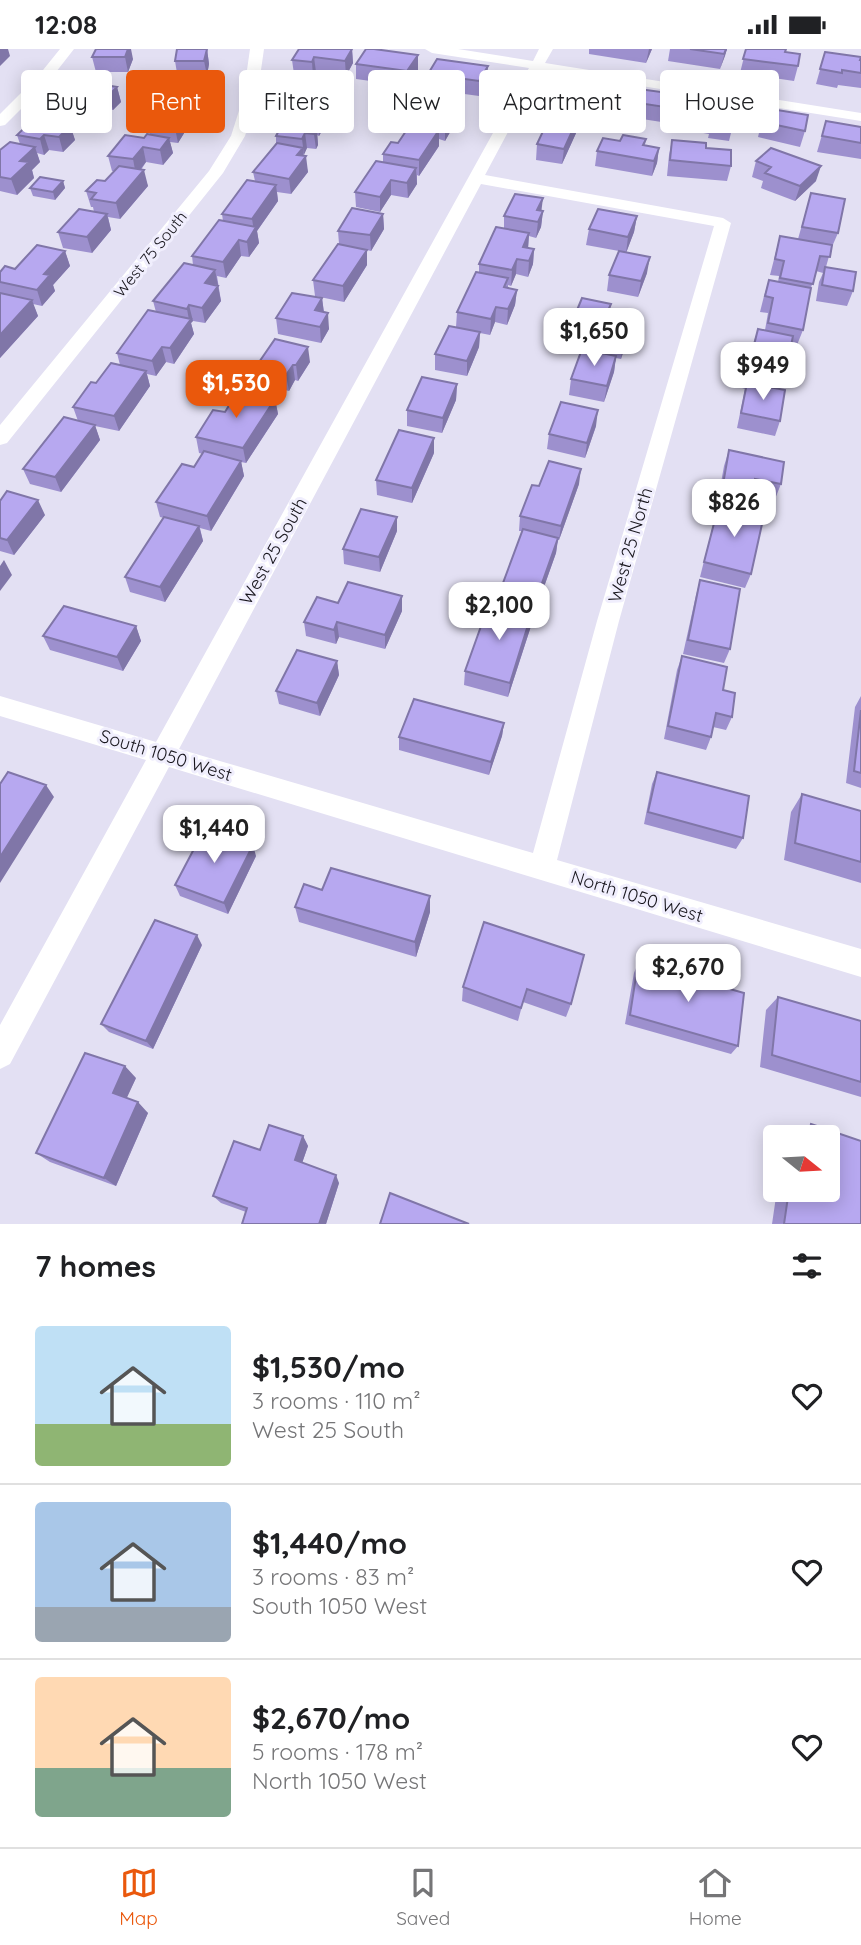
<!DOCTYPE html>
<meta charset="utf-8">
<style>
body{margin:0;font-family:Quicksand,sans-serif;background:#f6f6f6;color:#202124;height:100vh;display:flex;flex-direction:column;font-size:26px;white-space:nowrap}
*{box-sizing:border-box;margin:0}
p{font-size:23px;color:#757577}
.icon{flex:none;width:38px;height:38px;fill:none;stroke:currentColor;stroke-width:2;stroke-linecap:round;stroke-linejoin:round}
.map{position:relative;height:1175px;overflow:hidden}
.side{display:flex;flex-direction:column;background:#fff;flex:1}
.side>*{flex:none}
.top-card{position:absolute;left:21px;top:21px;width:819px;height:63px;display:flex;gap:14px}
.needle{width:46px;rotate:108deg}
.tools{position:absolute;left:763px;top:1076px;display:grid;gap:14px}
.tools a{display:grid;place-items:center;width:77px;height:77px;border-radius:7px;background:#fff;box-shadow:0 4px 18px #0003;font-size:35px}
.price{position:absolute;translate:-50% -60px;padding:0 16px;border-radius:14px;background:#fff;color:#222;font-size:23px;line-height:46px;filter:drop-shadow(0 2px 4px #0008)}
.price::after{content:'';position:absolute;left:50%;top:42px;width:21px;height:16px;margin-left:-10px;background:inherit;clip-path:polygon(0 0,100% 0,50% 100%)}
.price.active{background:#ea580c;color:#fff}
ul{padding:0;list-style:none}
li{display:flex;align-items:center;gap:21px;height:175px;padding:0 35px}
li+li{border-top:2px solid #e0e0e0}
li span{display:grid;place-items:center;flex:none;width:196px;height:140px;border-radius:7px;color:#555}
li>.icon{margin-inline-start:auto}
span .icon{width:84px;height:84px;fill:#fffc;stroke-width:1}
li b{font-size:30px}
h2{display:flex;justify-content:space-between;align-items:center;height:84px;padding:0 35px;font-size:30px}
.tag{padding:0 24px;border-radius:7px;background:#fff;box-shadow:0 4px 18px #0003;font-size:24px;line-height:63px}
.tag.active{background:#ea580c;color:#fff}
.status{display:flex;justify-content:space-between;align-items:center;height:49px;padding:0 35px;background:#fff;direction:ltr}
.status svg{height:19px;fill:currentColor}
.tab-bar{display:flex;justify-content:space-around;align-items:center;height:98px;border-top:2px solid #e0e0e0;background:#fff;font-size:19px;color:#757577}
.tab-bar a{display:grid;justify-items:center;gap:4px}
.tab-bar .active{color:#ea580c}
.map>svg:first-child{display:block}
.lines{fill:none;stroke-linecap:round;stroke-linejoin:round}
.street{fill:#fff;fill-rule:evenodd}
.wall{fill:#9d90ce}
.shaded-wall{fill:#8076a8}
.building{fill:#b7a8f0;stroke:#8076a8;stroke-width:2}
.labels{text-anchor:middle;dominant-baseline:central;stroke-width:6;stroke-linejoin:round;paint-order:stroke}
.far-street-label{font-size:16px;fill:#17151c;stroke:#f0eefd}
.street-label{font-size:18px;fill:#17151c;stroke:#f0eefd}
</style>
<div class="status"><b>12:08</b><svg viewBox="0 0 49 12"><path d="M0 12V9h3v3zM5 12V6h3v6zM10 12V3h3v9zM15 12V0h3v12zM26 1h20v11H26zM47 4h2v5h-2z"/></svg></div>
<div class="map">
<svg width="861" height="1175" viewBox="0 0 861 1175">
<rect width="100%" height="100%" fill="#e3e0f3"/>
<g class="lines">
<path class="street" d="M60,0H74L49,32L5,76L0,77V65L39,26Z
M250,0H264L257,49L245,87L223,124L7,394L0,396V376L209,122L231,87L243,49Z
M425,0H458L533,12L539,0H553L545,14L861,64V72L541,21L485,126L723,169L731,174L619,572L557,811L861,900V928L169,718L10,1015L0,1020V976L146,711L0,667V647L156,693L529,19L432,4ZM481,135L714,177L597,572L533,804L179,700Z"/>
</g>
<path class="wall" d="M96,0L133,10L128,23H96L92,8Z
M207,0L209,15L207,26L201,27L203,38L198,58H192L194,68L178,94L170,93L173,104L163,116L146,113L141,121L148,137L120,170L108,168L111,181L92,204L63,199L58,183L94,163L93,158H91L86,142L105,132L114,122H112L108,107L150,86L148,76L173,51L172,43L177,24L175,12Z
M299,0H352L353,14L346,27L316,23L314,26H331L332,41L325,62H316L324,78L319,87L317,86L318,96L316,100L307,99L303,106L308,123L291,145L277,143L278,152L257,182L259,194L249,208L241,207L226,229L217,227L221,252L205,274L193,272L191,274L194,285L174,315L166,313L156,327L147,325L150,337L119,382L95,377L100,391L61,443L30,435L23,420L78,372L73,358L96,334L120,316L117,304L156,263L153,252L193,216L192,207L223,172L222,165L255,132L253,123L276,94V87L293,59L292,53L300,41L305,27L294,25L292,11Z
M589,0H652L646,14L589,5Z
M670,0H727L720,20L668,12Z
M746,0L798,17L794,32L740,24Z
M825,3L861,11V39L838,36L837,39L816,35Z
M418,6V21L407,37L356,30V15Z
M428,25L487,32L479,47L428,40Z
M117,38L121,53L113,61L105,60L95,71L72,67L74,76L71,79L75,91L63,103L49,101L44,106L37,104L40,113L32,121L34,129L17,146L0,142V101L20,95L17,86L57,59L55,50Z
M557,44L610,52L602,70L583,67L584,64L577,63V82L562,115L536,111L537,95L549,69L550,66L556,55Z
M676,45L673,60L668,74L616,66L619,51Z
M738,56L729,92L708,89L709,85L686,81L689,66Z
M765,59L805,82L800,98L758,88Z
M415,60L461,64L445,92L439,90V97L419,127L417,126V135L408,149L391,146L380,163L356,158L355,143L383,113V105L398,94L417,77L415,75Z
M826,72L861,78V110L817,103Z
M646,90L645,96L659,99L657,114L652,127L595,117L597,102L620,92Z
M672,91L706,99L731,117L727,132L667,127L669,106Z
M756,112L816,132L795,152L761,139L763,132L752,128Z
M63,132L65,139L55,151L33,147L30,139Z
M811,144L838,184L831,200L826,218L853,242L847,257L816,252L819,233L823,224L816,222L810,242L803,281L797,296L791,295L784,331L780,340V372L775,387L737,379L745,340L742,339L753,295L758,280L765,281L768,264L760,263L764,247L769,231L778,233L779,227L770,226L780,187L798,190Z
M543,162L541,178L536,189L529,187L528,199L534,200L533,215L528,228L516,225L511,237L508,236V239L517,241L515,256L507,276L495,273L490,286L480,284L479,298L467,327L435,321V305L456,278L457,263L479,224V215L504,180V167Z
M383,165L384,180L371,202L367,201V216L344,253L315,247L313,231L339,195L338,182Z
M637,167L634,183L626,204L647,224L638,248L607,242L609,226L619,202L586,196L589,180Z
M65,202L70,217L53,236L55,242L42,257L33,255L38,267L0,309V223L15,220Z
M322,249L324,263L329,280L321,294L278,285L276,269Z
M611,255L609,267L616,275L629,278L626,294L621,310L616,309L614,323L604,353L569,346L571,330L581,302L566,299L568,283Z
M310,313L298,332L295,331L289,342L258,335L255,319Z
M457,335L456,351L442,384L407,377V361Z
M275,350L278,365L246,414L241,413L244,427L211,482L200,479L203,492L165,553L130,543L125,528L164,469L160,468L156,453L194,418L203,405L199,404L196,388L225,363Z
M596,377L585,409L547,400L549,385Z
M729,401L781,435L775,450L753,446L747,462L751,525L745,539L700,528L718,456H717L724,417Z
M434,404L412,454L377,446L376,431Z
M579,435L559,491H558L556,504L534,566L532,565L531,577L508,648L464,636L465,622L498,554L500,542L522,482H519L520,467L539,437Z
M0,452L45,466L14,506L0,502Z
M397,482L380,523L344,515L343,500Z
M700,531L730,600L724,614L683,605L696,546Z
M338,554L402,562L385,600L339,588L336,595L306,587L304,573Z
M136,577L141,592L123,622L50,601L43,587Z
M682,607L723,641L732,668L726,681L713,678L711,688L706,701L664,690L677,621Z
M337,612L339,626L320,667L279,655L276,642Z
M861,647V739L846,734L855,658Z
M504,674L502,687L489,726L399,701V688Z
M657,723L743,789L736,800L644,775L652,735Z
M802,745L861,762V834L784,811L791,763Z
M256,807L228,865L180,847L175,836Z
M322,841L430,863L416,908L299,873L295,858Z
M484,873L571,955L566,968L523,953L518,972L462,952L463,938Z
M202,896L153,1000L109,983L101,975Z
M638,914L738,997L731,1005L625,975L634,924Z
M778,948L861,972V1048L760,1018L766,961Z
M136,1029L126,1049L148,1064L116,1137L50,1113L36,1104Z
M811,1075L861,1092V1175H772L777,1141H828V1088H797V1084Z
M303,1087L308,1097L302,1114L339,1134L326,1175H242L246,1163L221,1154L213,1147L260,1101Z"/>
<path class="shaded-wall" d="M0,0H8L10,7L0,17Z
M128,0H131L133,10L128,23L125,8Z
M207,0L209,15L207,26L204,12Z
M352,0L353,14L346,27L345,12Z
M649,0H652L646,14Z
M726,0H727L725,7L720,20Z
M418,6V21L407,37V22Z
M314,8L316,23L313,28L312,13Z
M488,17L487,32L479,47V32Z
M200,23L203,38L198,58L195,43Z
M331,26L332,41L325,62L324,47Z
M612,37L610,52L602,70L605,55Z
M117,38L121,53L113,61L109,46Z
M101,45L105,60L95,71L91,55Z
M676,45L673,60L668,74L671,59Z
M315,46L316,61L314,69L312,54Z
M461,49V64L445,92V76Z
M191,52L194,68L178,94L175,79Z
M70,61L74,76L71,79L75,91L63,103L59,88L57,74Z
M322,63L324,78L319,87L318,71Z
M579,67L577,82L562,115L564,100Z
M311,71L312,85L306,79Z
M317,80L318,96L316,100L314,85Z
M439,81V97L419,127V111Z
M305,84L307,99L304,106L302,90Z
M44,86L49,101L44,106L40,90Z
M169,89L173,104L163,116L160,101Z
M35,98L40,113L32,121L34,129L17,146L11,130L20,112Z
M143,98L146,113L136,126L133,110Z
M303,99L304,110L306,107L308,123L291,145L289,130L297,106Z
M659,99L657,114L652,127L654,112Z
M821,117L816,132L795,152L800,137Z
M416,119L417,135L408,149L407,134Z
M144,121L148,137L120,170L116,154Z
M391,131V146L380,163V148Z
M63,132L65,139L55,151L53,143Z
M276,136L278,152L257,182L259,194L249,208L247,193L254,182L252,170Z
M543,149L541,165L537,161Z
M543,162L541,178L536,189L538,173Z
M107,165L111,181L92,204L87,188Z
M383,165L384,180L371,202L370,186Z
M637,167L634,183L626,204L628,188Z
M529,184L528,200L523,198Z
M239,191L241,207L226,229L223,213Z
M534,200L533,215L528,228L529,212Z
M367,201V216L344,253L343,237Z
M65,202L70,217L53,236L55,242L42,257L37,241L44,225Z
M650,208L647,224L638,248L641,232Z
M517,210L516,225L511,237L512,221Z
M215,221L218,236L205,234Z
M218,237L221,252L205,274L202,259Z
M517,241L515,256L507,276L508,260Z
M322,249L324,265L315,261Z
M32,251L38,267L0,309V286Z
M189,256L193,272L191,274L194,285L174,315L170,299L189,271L187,260Z
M496,258L495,273L490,286L491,270Z
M328,264L329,280L321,294L320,278Z
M629,278L626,294L621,310L623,295Z
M480,283L479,298L467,327V312Z
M162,298L166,313L156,327L152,312Z
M308,298L310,313L298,332L296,316Z
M616,307L614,323L604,353L607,337Z
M293,316L295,331L289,342L286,326Z
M146,322L150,337L119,382L114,367Z
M457,335L456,351L442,384L443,369Z
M275,350L278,365L246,414L243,399Z
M598,361L596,377L585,409L587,394Z
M95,376L100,391L61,443L55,428Z
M434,389V404L412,454V439Z
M241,412L244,427L211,482L207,467Z
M581,420L579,435L559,491L561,477Z
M38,451L45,466L14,506L7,491Z
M397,468V482L380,523L379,508Z
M199,477L203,492L165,553L160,538Z
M558,489L556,504L534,566L536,551Z
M4,511L12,526L0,542V517Z
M402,547V562L385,600V586Z
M532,563L531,577L508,648L510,634Z
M337,573L339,588L336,595L334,581Z
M136,577L141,592L123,622L117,608Z
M337,612L339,626L320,667L317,654Z
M504,674L502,687L489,726L491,713Z
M46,736L54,748L0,834V808Z
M253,796L256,807L228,865L224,854Z
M430,847V863L416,908L415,893Z
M197,886L202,896L153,1000L146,992Z
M125,1017L136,1029L124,1055L113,1044Z
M138,1053L148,1064L116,1137L104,1129Z
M303,1087L308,1097L300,1120L295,1111Z
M336,1126L339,1134L326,1175H319Z"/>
<path class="building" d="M96,0H128L125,8H92Z
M177,0H207L204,12H175Z
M299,0H352L345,12L314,8L312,13L292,11Z
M366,0H374L418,6L407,22L356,15Z
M690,0H726L724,5Z
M746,0H786L785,3L800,5L798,17L743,10Z
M825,3L861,8L860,11H861V24L842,21V24L820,20Z
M437,10L488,17L479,32L428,25Z
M177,23H200L195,43H172Z
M306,25L331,26L324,47L315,46L312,54L292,53L297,41H300Z
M564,30L612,37L605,55L585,52L587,49L557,44Z
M73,31L117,38L109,46L101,45L91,55L55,50Z
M624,38L676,45L671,59L619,51Z
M435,44L461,49L445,76L416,71L423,62L415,60L423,48L432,50Z
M694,49L738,56L733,77L712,74L713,70L689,66Z
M165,50L191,52L175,79L148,76Z
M554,55L577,59L574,66L552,63L551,66H550Z
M47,57L70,61L57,74L71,76L59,88L44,86L40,90L17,86Z
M291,59L322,63L318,71H311L306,79L317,80L314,85L305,84L302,90L276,87Z
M765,59L808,66L805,82L762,73Z
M552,63L579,67L564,100L537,95Z
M826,72L861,78V94L822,87Z
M410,76L439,81L419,111L383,105L391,93L398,94Z
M147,85L169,89L160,101L143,98L133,110L108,107L125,86L144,89Z
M623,86L646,90L643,96L659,99L654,112L597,102L603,89L620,92Z
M672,91L706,94V99L731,101V117L670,111Z
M10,93L35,98L20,112L29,113L11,130L0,128V101Z
M277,94L303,99L297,106L306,107L289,130L253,123Z
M771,99L821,117L800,137L765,124L771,118L756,112Z
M376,112L416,119L407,134L391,131L380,148L355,143Z
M119,117L144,121L116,154L91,150L96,144L86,142L97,131L105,132Z
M40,128L63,132L53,143L30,139Z
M247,131L276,136L252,170L222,165Z
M811,144L845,150L838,184L802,178Z
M515,145L543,149L537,161L543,162L538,173L504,167Z
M352,159L383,165L370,186L338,182Z
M79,160L107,165L87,188L58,183Z
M598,160L637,167L628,188L589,180Z
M219,171L256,178L247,193L239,191L223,213L192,207Z
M496,178L529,184L523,198L534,200L529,212L517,210L512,221L479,215Z
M780,187L832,196L830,208L820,207L813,235L780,229L784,212L775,210Z
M338,195L367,201L343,237L313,231Z
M37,196L65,202L44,225L50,226L37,241L0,233V223L5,217L15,220Z
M619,202L650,208L641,232L609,226Z
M184,214L215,221L205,234L218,237L202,259L189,256L187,260L153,252Z
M825,218L856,223L853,242L822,236Z
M476,223L508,229L504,238L517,241L508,260L496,258L491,270L457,263Z
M769,231L811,239L803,281L768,274L773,249L765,247Z
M0,244L32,251L0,286Z
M292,244L322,249L315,261L328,264L320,278L276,269Z
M582,249L611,255L606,266L617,269L615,275L629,278L623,295L568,283Z
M148,261L191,270L170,299L162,298L152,312L117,304Z
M449,277L480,283L467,312L435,305Z
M758,280L793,287L784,331L747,324Z
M275,290L308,298L296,316H293L286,326L255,319Z
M582,300L616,307L607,337L571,330Z
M111,314L146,322L114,367L73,358L91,333L96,334Z
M422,328L457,335L443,369L407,361Z
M747,334L785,341L780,372L741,364Z
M238,342L275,350L243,399L196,388L213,361L225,363Z
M561,353L598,361L587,394L549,385Z
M64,368L95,376L55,428L23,420Z
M399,381L434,389L412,439L376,431Z
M729,401L784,413L781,435L755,430L752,448L722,441Z
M204,402L241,412L207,467L156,453L182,415L194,418Z
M549,412L581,420L561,477L520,467L532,436L539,437Z
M7,442L38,451L7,491L0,489V452Z
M719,455L764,466L751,525L704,513Z
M361,460L397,468L379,508L343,500Z
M164,468L199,477L160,538L125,528Z
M523,480L558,489L536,551L500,542Z
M700,531L740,540L730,600L688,591Z
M348,533L402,547L385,586L337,573L334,581L304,573L317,548L338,554Z
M490,552L532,563L510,634L465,622Z
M64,557L136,577L117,608L43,587Z
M297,601L337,612L317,654L276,642Z
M682,607L727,618L723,641L735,644L732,668L716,664L711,688L668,677Z
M414,650L504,674L491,713L399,688Z
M861,661V724L854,722Z
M8,723L46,736L0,808V735Z
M657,723L749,747L743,789L648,763Z
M802,745L861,762V813L795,794Z
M205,779L253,796L224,854L175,836Z
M331,819L430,847L415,893L295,858L304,835L322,841Z
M155,871L197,886L146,992L101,975Z
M484,873L584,906L571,955L527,940L521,959L463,938Z
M638,914L744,944L738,997L630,966Z
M778,948L861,972V1033L772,1006Z
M85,1004L125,1017L113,1044L138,1053L104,1129L36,1104Z
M811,1075L861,1092V1175H784L789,1141H828V1088H809Z
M269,1076L303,1087L295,1111L336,1126L319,1175H242L247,1159L213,1147L234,1092L260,1101Z
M390,1144L469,1175H380Z"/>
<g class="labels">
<g class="far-street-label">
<text transform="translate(150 205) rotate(-51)">West 75 South</text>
</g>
<g class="street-label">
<text transform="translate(630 496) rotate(-74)">West 25 North</text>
<text transform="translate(273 502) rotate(-61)">West 25 South</text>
<text transform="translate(166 706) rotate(17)">South 1050 West</text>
<text transform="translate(637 847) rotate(17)">North 1050 West</text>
</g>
</g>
</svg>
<div class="tools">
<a><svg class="needle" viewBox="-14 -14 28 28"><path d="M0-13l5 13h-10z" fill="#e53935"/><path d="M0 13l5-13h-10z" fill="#757577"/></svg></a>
</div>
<b class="price" style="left:594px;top:319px">$1,650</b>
<b class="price" style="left:763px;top:353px">$949</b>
<b class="price active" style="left:236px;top:371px">$1,530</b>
<b class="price" style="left:734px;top:490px">$826</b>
<b class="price" style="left:499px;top:593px">$2,100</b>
<b class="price" style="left:214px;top:816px">$1,440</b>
<b class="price" style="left:688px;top:955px">$2,670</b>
<div class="top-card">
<a class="tag">Buy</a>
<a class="tag active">Rent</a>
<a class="tag">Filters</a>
<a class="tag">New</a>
<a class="tag">Apartment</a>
<a class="tag">House</a>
</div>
</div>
<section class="side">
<h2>7 homes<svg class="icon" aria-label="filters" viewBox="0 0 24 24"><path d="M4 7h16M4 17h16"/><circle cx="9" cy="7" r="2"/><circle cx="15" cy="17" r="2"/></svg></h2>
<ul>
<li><span style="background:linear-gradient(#bfe0f5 70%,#8fb573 0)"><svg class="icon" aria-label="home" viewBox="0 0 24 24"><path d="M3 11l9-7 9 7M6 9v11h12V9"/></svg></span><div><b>$1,530/mo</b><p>3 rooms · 110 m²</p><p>West 25 South</p></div><svg class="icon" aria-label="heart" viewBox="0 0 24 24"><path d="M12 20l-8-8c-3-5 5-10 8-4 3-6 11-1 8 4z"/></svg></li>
<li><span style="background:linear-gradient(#a9c7e8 75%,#9aa5b1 0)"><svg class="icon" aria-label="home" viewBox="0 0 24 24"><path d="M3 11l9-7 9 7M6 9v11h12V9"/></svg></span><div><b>$1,440/mo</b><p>3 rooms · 83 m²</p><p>South 1050 West</p></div><svg class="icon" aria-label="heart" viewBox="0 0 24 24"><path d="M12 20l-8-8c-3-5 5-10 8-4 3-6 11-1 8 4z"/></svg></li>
<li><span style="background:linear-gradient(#ffd9b3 65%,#7fa58c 0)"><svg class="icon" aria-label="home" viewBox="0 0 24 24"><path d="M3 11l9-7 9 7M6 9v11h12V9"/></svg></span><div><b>$2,670/mo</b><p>5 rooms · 178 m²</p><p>North 1050 West</p></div><svg class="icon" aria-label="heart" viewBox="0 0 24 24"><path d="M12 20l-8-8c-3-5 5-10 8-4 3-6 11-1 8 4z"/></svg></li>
</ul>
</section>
<nav class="tab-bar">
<a class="active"><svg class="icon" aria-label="map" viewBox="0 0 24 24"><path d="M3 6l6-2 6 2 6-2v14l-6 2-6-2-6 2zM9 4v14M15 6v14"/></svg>Map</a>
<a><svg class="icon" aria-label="saved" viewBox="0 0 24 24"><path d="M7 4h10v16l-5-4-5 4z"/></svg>Saved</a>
<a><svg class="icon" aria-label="home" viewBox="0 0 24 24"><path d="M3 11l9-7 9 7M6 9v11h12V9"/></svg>Home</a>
</nav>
